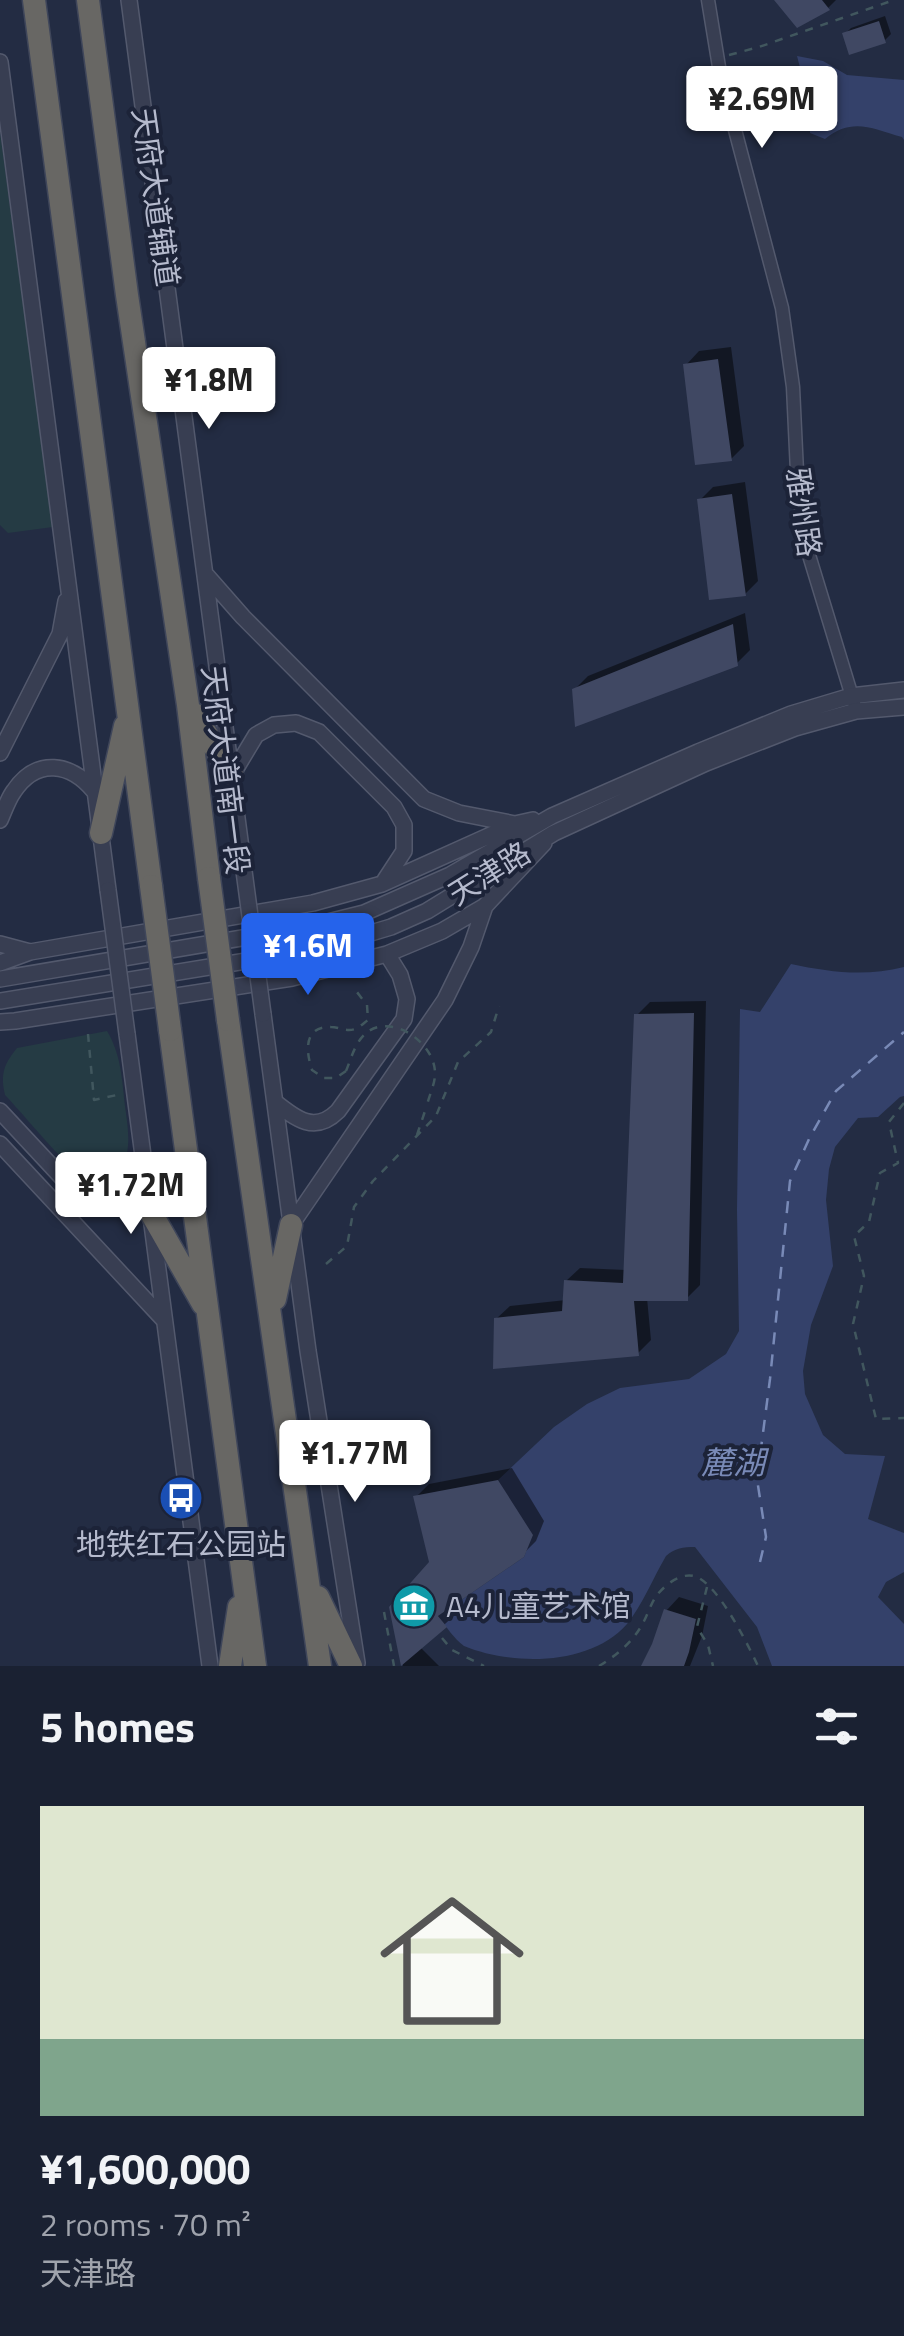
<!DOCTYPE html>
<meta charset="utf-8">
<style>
body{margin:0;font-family:"Titillium Web","Noto Sans SC",sans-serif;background:#272e3e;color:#f1f3f6;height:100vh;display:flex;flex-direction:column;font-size:38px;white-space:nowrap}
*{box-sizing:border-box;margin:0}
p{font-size:32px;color:#9fa3ac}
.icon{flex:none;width:55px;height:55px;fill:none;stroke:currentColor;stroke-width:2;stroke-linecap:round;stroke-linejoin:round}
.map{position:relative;height:1666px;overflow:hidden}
.details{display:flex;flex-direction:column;background:#1a2132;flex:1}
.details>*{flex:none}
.price{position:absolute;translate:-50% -85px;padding:0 22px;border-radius:10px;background:#fff;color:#222;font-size:32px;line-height:65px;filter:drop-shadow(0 2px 5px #0008)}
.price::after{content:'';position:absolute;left:50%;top:60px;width:30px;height:22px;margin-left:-15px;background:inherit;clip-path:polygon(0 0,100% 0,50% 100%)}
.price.on{background:#2563eb;color:#fff}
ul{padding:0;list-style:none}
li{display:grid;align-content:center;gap:20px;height:530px;padding:0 40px}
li+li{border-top:2px solid #383e4d}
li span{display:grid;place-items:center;height:310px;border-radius:0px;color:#555}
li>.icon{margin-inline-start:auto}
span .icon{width:180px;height:180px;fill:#fffc;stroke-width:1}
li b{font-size:42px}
h2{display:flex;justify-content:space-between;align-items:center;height:120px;padding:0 40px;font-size:42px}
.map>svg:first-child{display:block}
.green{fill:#253b44}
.water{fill:#34416a}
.shadow{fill:#0007}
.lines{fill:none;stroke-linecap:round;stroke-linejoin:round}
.ferry{stroke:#798ab7;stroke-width:2.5;stroke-dasharray:12 10;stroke-linecap:butt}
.building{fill:#404863}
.minor-casing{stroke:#53596d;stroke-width:15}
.tertiary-casing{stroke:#53596d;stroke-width:18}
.trunk-casing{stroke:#3f465a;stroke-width:25}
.path{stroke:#41575e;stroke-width:2.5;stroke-dasharray:8 8;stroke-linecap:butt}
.minor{stroke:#383e52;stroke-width:12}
.tertiary{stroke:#383e52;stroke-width:15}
.trunk{stroke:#686764;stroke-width:22}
.tertiary-bridge-casing{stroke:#53596d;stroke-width:18;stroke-linecap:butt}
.trunk-bridge-casing{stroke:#3f465a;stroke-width:25;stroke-linecap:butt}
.path-bridge{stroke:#41575e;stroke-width:2.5;stroke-dasharray:8 8;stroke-linecap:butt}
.tertiary-bridge{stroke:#383e52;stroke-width:15}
.trunk-bridge{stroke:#686764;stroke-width:22}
.labels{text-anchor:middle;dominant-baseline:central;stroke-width:8;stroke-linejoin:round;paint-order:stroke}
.street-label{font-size:30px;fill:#b5bacd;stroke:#1c2338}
.poi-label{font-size:30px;fill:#b5bacd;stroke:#1c2338}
.water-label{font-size:32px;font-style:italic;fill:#798ab7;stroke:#1c2338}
</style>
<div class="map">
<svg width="904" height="1666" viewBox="0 0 904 1666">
<rect width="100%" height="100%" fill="#232c43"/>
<path class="green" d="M0,132L53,527L8,533L0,525Z
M107,1031C121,1054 122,1079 125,1106C128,1129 137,1173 102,1177C95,1177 86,1176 80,1173C66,1167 19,1109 5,1095C0,1074 4,1064 17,1048Z"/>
<path class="water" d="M797,56L823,61L847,75L904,80V140L902,137C871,128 852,117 825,139L810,133V106Z
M791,964C829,972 865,977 904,967V1096L900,1097L878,1117L858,1118L835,1147L829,1169L826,1200L833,1266L811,1325L803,1371L805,1394L823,1435L845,1454L885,1456L868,1519L904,1533V1572L886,1582L878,1597L904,1624V1666H772L757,1627L695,1547C683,1547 675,1548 666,1556C653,1578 643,1604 627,1624C590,1666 513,1666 464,1646C454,1639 446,1626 438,1616L524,1557L532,1535L498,1480L554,1427L587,1404L620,1388L689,1379L726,1354L739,1331L737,1210L740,1009L760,1012Z"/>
<path class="shadow" d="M785,0H836L828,8Z
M885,16L891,34L885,40L845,34L851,28Z
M731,347L744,446L731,459L686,365L699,351Z
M745,482L758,581L745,594L700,500L713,487Z
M745,613L750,650L736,664L574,690L588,676Z
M706,1001L700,1285L687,1298H647L651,1340L638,1353L496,1319L510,1306L566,1300V1281L580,1268L626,1270L637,1015L650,1002Z
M512,1468L544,1521L536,1541L522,1555L451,1604L458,1612L420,1647L439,1666H403L392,1608L431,1563L416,1497L429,1484Z
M679,1597L708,1606L702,1636L690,1666H644L666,1611Z"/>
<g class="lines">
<path class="ferry" d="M760,1562L766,1537L757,1479L770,1379L790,1181L810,1137L836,1091L904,1032"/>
</g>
<path class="building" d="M774,0H822L830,10L797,28Z
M879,21L886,43L849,55L842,33Z
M718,359L732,461L695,465L683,364Z
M732,494L746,596L709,600L697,499Z
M733,624L738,666L575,727L572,689Z
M694,1013L688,1301H634L639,1356L493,1369L494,1318L562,1311L564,1280L623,1283L634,1014Z
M498,1480L533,1535L524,1557L438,1616L447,1627L401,1666L389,1607L429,1562L413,1496Z
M664,1609L696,1619L689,1652L684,1666H641L652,1644Z"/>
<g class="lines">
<defs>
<path id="minor" d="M708,0L720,73L782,308L793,387L797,472L805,542L854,703"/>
<path id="tertiary" d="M129,0L244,871
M0,62L108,890
M207,576L243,617L424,799L459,813L515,824
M0,753L60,634L66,601
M232,775L256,735L274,725L296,723L319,732L394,807L404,825V851L385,880
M0,820C4,811 8,799 14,791C37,757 71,763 94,791
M0,944L30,952
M0,963L30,952L313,903L382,884L515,824L533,820
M0,979L312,926L364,913L450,875L552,816L698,752L791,714L851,696L904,690
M0,1001L314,950L391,927L427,911L554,833L706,763L795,728L856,711L904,707
M263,1014L308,1351L357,1663
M0,1022L15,1021L292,978L387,954L442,931L485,906L544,843
M127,1034L210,1666
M275,1102C296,1119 315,1134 338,1111L404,1019L407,999L400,975L387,954
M0,1111L69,1185C103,1202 120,1188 143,1162
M0,1144L164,1320
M291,1225L445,1000L471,947L485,906"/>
<path id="trunk" d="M34,0L151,886
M88,0L127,295L188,705L209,878
M194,714L232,775
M101,833L125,726
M228,1020L320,1666
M170,1030L255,1666
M150,1211L203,1304
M275,1299L291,1225
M318,1597L351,1666
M230,1666L239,1607"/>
</defs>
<use href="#minor" class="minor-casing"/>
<use href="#tertiary" class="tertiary-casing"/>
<use href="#trunk" class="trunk-casing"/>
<path class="path" d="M729,55L759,47L894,0
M88,1034L94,1100L117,1095
M346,1071L336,1078H324L312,1070C306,1052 303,1026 331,1027C339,1027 346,1032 355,1029C359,1028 365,1022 368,1020L367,1005L353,987
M904,1103L889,1122L898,1163L880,1173L869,1222L854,1236L864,1276L853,1324L876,1419L904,1418
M417,1135L427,1105
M326,1264L347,1246L354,1207L373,1181L436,1116L458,1062L491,1032L499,1006
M707,1587L697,1627L708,1645L713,1666
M384,1612L394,1666
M442,1638L452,1650L484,1666
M599,1666C617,1655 633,1642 643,1623C648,1614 651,1603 657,1595C666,1584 682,1571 697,1577C720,1588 747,1643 758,1666"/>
<use href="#minor" class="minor"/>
<use href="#tertiary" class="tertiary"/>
<use href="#trunk" class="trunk"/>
<defs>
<path id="tertiary-bridge" d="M244,871L263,1014
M108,890L127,1034"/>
<path id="trunk-bridge" d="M209,878L228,1020
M151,886L170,1030"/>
</defs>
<use href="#tertiary-bridge" class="tertiary-bridge-casing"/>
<use href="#trunk-bridge" class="trunk-bridge-casing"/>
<path class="path-bridge" d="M346,1071C351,1059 355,1043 365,1034C390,1011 436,1043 435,1074C435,1084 429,1096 427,1105"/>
<use href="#tertiary-bridge" class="tertiary-bridge"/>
<use href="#trunk-bridge" class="trunk-bridge"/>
</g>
<defs>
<symbol id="bus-disc" viewBox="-11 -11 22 22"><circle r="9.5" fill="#1a4fb4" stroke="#1c2338"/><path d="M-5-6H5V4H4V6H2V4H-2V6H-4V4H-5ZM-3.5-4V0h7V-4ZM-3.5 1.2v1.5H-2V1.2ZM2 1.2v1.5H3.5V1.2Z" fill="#fff"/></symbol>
<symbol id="museum-disc" viewBox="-11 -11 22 22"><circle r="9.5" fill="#0f9aa8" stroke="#1c2338"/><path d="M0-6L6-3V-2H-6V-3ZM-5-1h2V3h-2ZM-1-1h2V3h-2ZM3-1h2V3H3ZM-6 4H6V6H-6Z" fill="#fff"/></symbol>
</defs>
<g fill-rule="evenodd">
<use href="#bus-disc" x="156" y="1473" width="50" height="50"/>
<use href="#museum-disc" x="389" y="1581" width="50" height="50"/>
</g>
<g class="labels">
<g class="street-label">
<text transform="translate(156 197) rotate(82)">天府大道辅道</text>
<text transform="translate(804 512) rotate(82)">雅州路</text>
<text transform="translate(226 770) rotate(83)">天府大道南一段</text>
<text transform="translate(489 873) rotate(-32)">天津路</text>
</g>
<g class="poi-label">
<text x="181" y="1544">地铁红石公园站</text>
<text x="446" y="1606" text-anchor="start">A4儿童艺术馆</text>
</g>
<g class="water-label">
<text x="733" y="1462">麓湖</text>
</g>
</g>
</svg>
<b class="price" style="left:762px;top:151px">¥2.69M</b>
<b class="price" style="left:209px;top:432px">¥1.8M</b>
<b class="price on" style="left:308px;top:998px">¥1.6M</b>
<b class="price" style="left:131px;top:1237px">¥1.72M</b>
<b class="price" style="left:355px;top:1505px">¥1.77M</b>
</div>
<section class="details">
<h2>5 homes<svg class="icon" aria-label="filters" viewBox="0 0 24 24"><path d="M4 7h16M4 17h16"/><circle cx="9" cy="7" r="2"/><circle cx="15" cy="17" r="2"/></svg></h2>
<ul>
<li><span style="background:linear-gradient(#dfe7d0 75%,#7fa58c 0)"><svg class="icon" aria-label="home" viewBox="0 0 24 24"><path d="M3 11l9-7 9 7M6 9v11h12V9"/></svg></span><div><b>¥1,600,000</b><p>2 rooms · 70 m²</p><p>天津路</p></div></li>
</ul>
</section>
